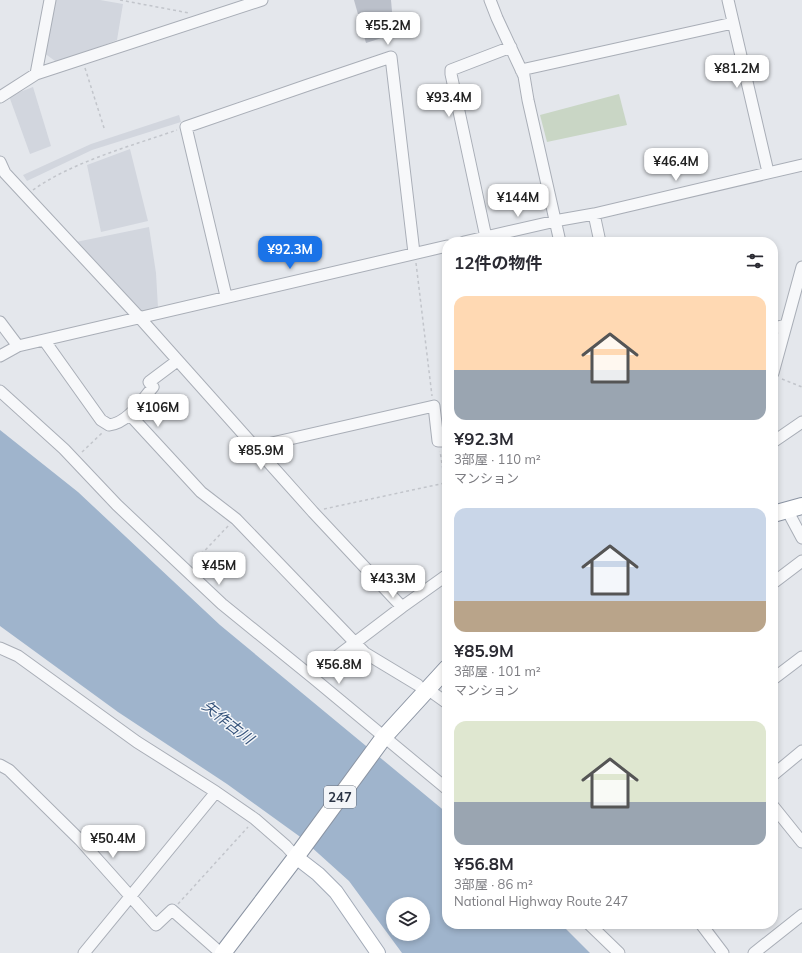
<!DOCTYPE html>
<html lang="ja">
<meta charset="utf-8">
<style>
body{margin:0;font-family:Mulish,"Noto Sans JP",sans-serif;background:#f7f7f7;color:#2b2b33;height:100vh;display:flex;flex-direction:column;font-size:15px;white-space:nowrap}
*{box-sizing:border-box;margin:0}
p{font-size:13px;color:#7c7c81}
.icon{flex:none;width:22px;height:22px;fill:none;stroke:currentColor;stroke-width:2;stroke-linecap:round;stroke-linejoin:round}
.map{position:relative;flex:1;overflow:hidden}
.details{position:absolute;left:442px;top:237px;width:336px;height:692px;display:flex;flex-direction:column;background:#fff;border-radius:16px;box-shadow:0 2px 6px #0003}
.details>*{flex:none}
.tools{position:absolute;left:386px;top:897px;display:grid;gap:8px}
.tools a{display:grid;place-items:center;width:44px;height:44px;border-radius:50%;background:#fff;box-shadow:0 2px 6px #0003;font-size:20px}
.price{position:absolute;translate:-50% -34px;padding:0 9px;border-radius:8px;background:#fff;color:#222;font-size:13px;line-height:26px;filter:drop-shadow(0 1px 2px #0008)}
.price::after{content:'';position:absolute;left:50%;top:24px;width:12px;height:9px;margin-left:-6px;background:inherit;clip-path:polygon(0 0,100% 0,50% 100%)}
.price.current{background:#1a73e8;color:#fff}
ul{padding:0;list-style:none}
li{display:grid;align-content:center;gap:8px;height:212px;padding:0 12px}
li span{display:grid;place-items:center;height:124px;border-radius:12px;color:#555}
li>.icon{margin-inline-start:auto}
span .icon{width:72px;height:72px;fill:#fffc;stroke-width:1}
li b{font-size:17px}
h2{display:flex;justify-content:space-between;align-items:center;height:48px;padding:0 12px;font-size:17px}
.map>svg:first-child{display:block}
.built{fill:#d2d6de}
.green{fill:#c9d6c5}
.water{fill:#9fb4cc;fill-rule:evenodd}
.building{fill:#bbc0ca}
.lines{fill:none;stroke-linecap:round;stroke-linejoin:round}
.minor-casing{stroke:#a9aeb7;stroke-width:13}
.major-casing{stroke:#a3abb8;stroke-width:16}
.highway-casing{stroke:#8b94a3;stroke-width:18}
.path{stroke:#c2c5cb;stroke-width:1.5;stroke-dasharray:3 3;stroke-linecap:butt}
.minor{stroke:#f7f8fa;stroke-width:11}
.major{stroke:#fff;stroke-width:14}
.highway{stroke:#fff;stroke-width:16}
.labels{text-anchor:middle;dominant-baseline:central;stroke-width:3;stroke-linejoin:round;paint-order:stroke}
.shield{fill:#f4f6f9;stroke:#676e7b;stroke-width:1}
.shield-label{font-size:13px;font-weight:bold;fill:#2b3445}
.water-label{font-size:15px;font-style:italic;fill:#34527a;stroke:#f4f6f9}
</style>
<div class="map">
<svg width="802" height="953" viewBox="0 0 802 953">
<rect width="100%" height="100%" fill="#e4e7ec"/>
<path class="built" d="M55,0H100L123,4L117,40L58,63L44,53Z
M33,87L51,146L30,154L9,96Z
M179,115L181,122L92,150L27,181L23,175L91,144Z
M130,149L148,221L101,232L87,165Z
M149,227L156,273L158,308L143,313L138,311L76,242Z"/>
<path class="green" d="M619,94L627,125L547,142L540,115Z"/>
<path class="water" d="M0,430L78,492L220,625L447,813V924H561L590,953H402L349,881L299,836L227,784L118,712L0,626ZM393,904H423V934H393Z"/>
<path class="building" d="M354,0H391L394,34L366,43Z"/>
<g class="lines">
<defs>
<path id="minor" d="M490,0L497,18L524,76L528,100L560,242
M728,0L768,172
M521,70L733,23
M36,74L50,0
M0,97L36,74L262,0
M0,162L5,173L139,317L313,512L402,607
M594,214L600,242
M464,242L560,220L594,214L802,165
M487,242L451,74V70L511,47
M226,296L186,127L308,85L391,57L414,253
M0,322L18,346
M773,328L786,325
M44,340L101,420L109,425C128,423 141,401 153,387L149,382L177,361
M0,356L18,346L447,246
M773,373L802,267
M0,391L64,449L117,505L222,604L312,677L447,789
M130,415L201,492L236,519L365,653L418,685
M773,442L802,422
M255,447L434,406L438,441H447
M787,510L802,538
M773,583L802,561
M0,648L18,656L137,742L216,792L255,819L286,846L296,857
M312,677L323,667L402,607L447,575
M773,679L802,657
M433,693L447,703
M0,765L9,770L80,840L156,925L172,910L215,948
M773,775L802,751
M773,806L802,842
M589,924L619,953
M701,924L723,953
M84,953L216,792
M754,953L802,915"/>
<path id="major" d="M296,857L318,874L336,892L378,953"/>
<path id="highway" d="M773,514L802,506
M223,953L296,857L384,737L447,668"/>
</defs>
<use href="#minor" class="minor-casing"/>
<use href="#major" class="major-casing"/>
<use href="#highway" class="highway-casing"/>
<path class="path" d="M120,0L189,13
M85,68L105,131
M33,190C72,162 131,146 177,130
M416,263L432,396
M782,379L802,387
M82,452L102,433
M324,509L445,483L440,451
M193,563L229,525
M178,904L248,827"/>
<use href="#minor" class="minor"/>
<use href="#major" class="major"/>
<use href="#highway" class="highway"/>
</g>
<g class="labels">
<rect class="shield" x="324" y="786" width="32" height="22" rx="3"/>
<g class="shield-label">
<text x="340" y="797">247</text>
</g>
<g class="water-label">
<text transform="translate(228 722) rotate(38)">矢作古川</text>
</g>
</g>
</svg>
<div class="tools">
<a><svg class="icon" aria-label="layers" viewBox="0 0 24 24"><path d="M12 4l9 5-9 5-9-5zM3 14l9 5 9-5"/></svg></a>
</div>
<b class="price" style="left:388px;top:46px">¥55.2M</b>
<b class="price" style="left:737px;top:89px">¥81.2M</b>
<b class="price" style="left:449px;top:118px">¥93.4M</b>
<b class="price" style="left:676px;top:182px">¥46.4M</b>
<b class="price" style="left:518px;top:218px">¥144M</b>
<b class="price current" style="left:290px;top:270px">¥92.3M</b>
<b class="price" style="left:158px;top:428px">¥106M</b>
<b class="price" style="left:261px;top:471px">¥85.9M</b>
<b class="price" style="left:219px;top:586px">¥45M</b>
<b class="price" style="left:393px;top:599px">¥43.3M</b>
<b class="price" style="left:339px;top:685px">¥56.8M</b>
<b class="price" style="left:113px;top:859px">¥50.4M</b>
<section class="details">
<h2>12件の物件<svg class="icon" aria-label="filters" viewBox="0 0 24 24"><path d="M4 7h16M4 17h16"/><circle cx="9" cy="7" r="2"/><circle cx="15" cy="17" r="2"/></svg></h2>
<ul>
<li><span style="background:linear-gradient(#ffd9b3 60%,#9aa5b1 0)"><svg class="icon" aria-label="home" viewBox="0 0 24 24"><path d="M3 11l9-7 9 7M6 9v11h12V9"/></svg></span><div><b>¥92.3M</b><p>3部屋 · 110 m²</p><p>マンション</p></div></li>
<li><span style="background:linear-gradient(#c9d6e8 75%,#b9a48a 0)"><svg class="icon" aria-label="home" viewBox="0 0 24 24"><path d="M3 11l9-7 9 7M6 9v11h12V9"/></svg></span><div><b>¥85.9M</b><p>3部屋 · 101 m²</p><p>マンション</p></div></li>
<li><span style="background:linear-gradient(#dfe7d0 65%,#9aa5b1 0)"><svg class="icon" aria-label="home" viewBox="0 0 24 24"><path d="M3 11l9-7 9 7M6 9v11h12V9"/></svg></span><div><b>¥56.8M</b><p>3部屋 · 86 m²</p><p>National Highway Route 247</p></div></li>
</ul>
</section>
</div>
